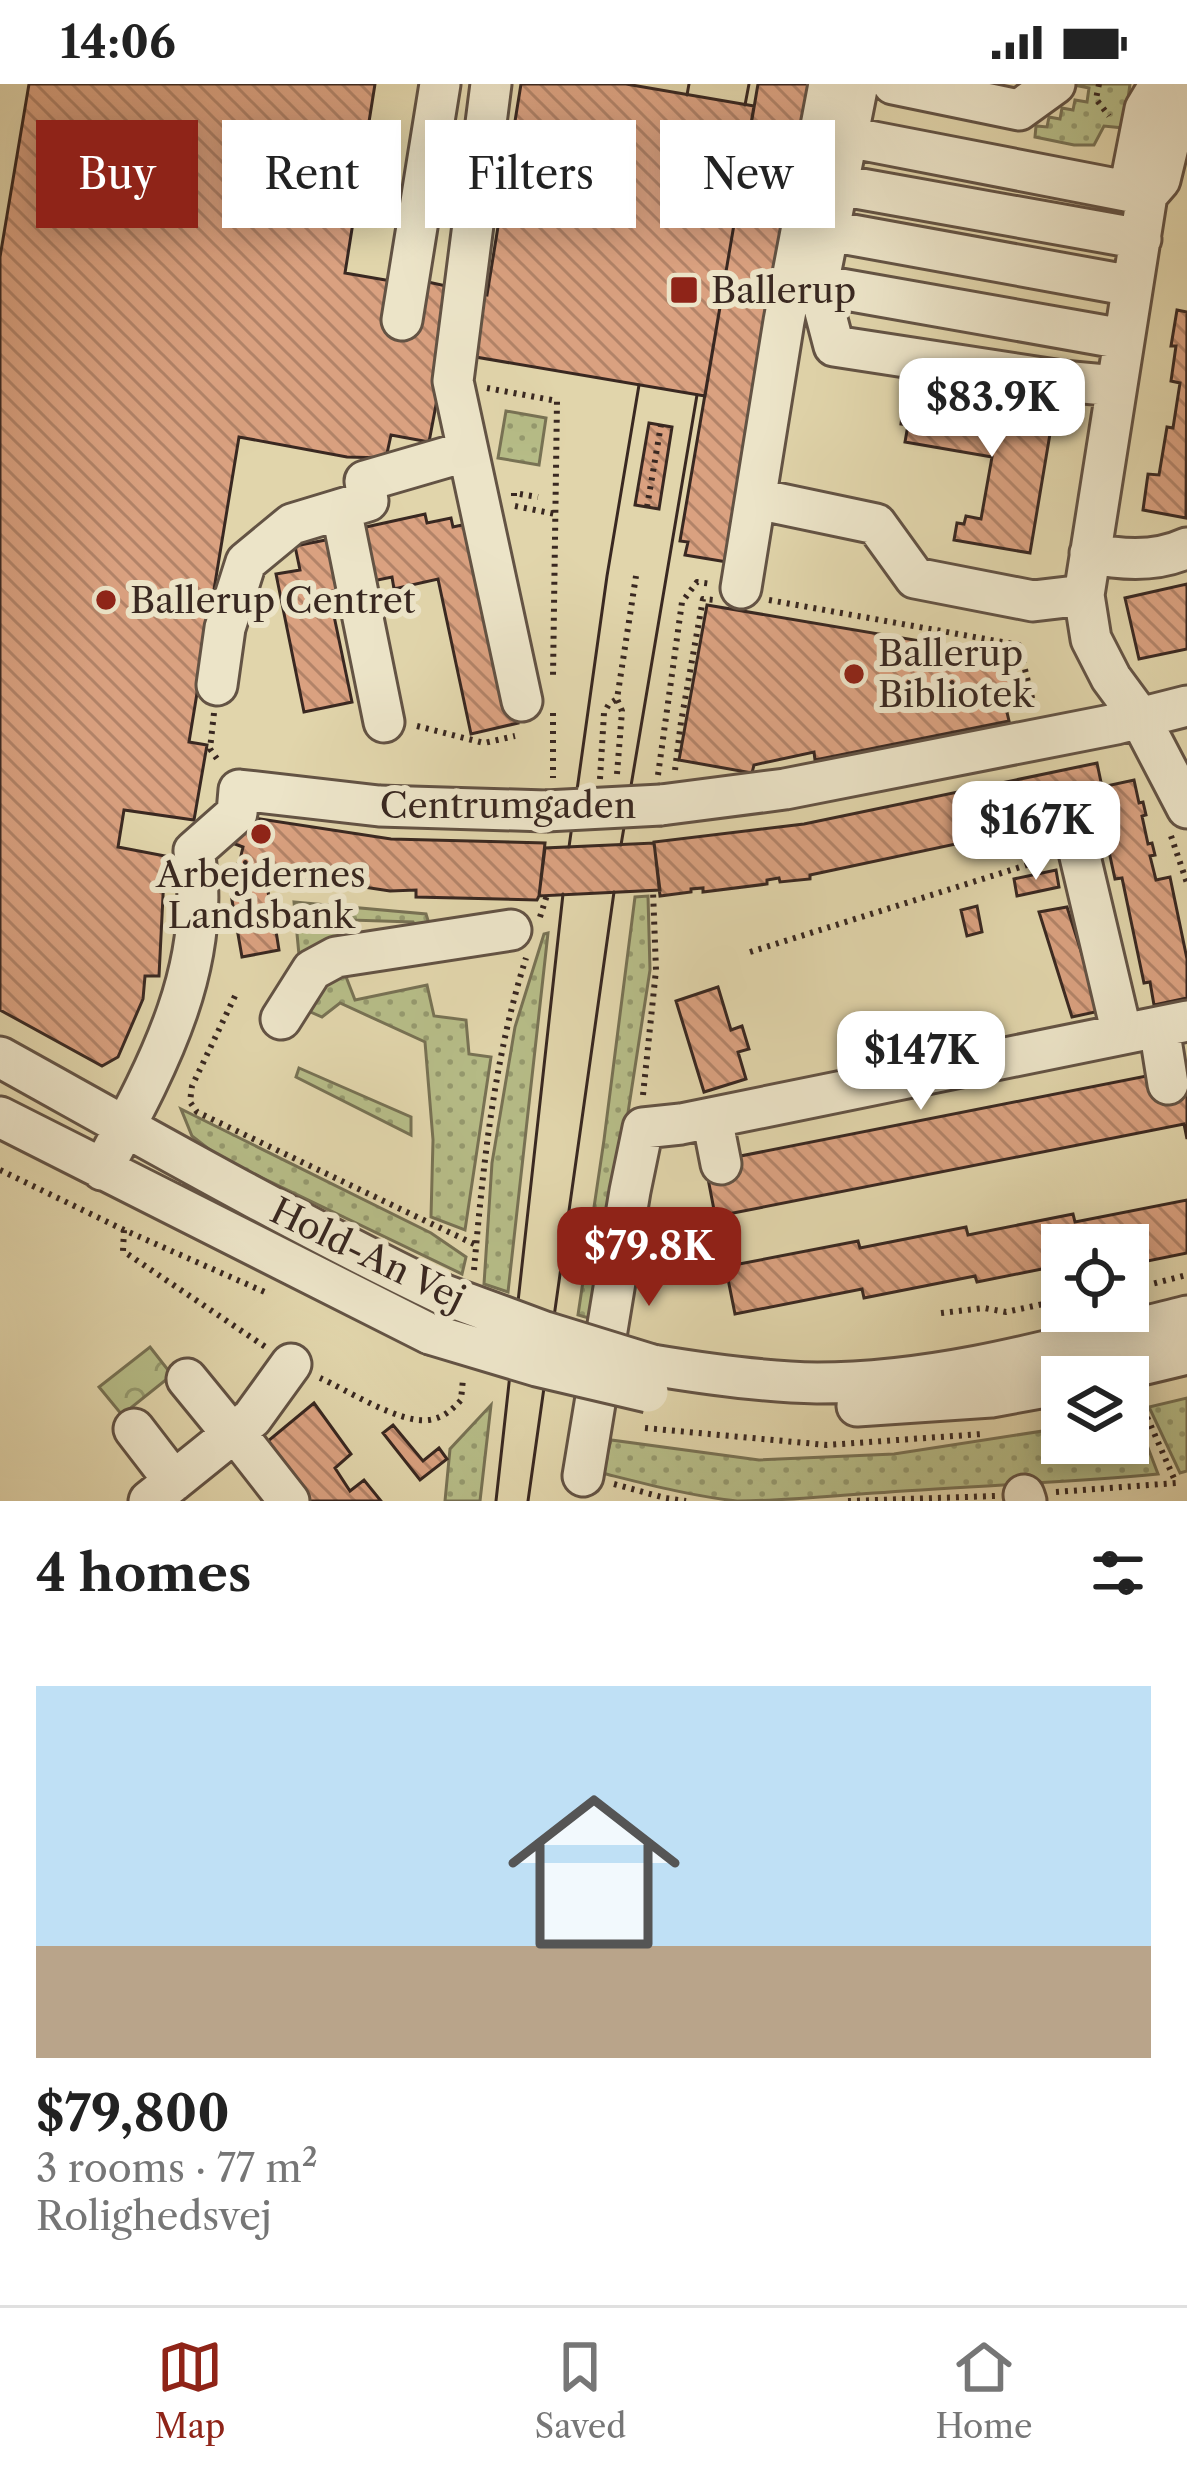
<!DOCTYPE html>
<meta charset="utf-8">
<style>
body{margin:0;font-family:"Libre Caslon Text",serif;background:#f2f2f2;color:#222;height:100vh;display:flex;flex-direction:column;font-size:45px;white-space:nowrap}
*{box-sizing:border-box;margin:0}
p{font-size:39px;color:#767676}
.icon{flex:none;width:66px;height:66px;fill:none;stroke:currentColor;stroke-width:2;stroke-linecap:round;stroke-linejoin:round}
.map{position:relative;height:1417px;overflow:hidden}
.sheet{display:flex;flex-direction:column;background:#fff;flex:1}
.sheet>*{flex:none}
.hud{position:absolute;left:36px;top:36px;width:1116px;height:108px;display:flex;gap:24px}
.tools{position:absolute;left:1041px;top:1140px;display:grid;gap:24px}
.tools a{display:grid;place-items:center;width:108px;height:108px;border-radius:0px;background:#fff;box-shadow:0 6px 30px #0003;font-size:60px}
.price{position:absolute;translate:-50% -102px;padding:0 27px;border-radius:24px;background:#fff;color:#222;font-size:39px;line-height:78px;filter:drop-shadow(0 3px 6px #0008)}
.price::after{content:'';position:absolute;left:50%;top:72px;width:36px;height:27px;margin-left:-18px;background:inherit;clip-path:polygon(0 0,100% 0,50% 100%)}
.price.current{background:#8f2418;color:#fff}
ul{padding:0;list-style:none}
li{display:grid;align-content:center;gap:24px;height:636px;padding:0 36px}
li span{display:grid;place-items:center;height:372px;border-radius:0px;color:#555}
li>.icon{margin-inline-start:auto}
span .icon{width:216px;height:216px;fill:#fffc;stroke-width:1}
li b{font-size:51px}
h2{display:flex;justify-content:space-between;align-items:center;height:144px;padding:0 36px;font-size:51px}
.chip{padding:0 42px;border-radius:0px;background:#fff;box-shadow:0 6px 30px #0003;font-size:42px;line-height:108px}
.chip.current{background:#8f2418;color:#fff}
.status{display:flex;justify-content:space-between;align-items:center;height:84px;padding:0 60px;background:#fff;direction:ltr}
.status svg{height:33px;fill:currentColor}
.tab-bar{display:flex;justify-content:space-around;align-items:center;height:168px;border-top:3px solid #e0e0e0;background:#fff;font-size:33px;color:#767676}
.tab-bar a{display:grid;justify-items:center;gap:6px}
.tab-bar .current{color:#8f2418}
.map>svg:first-child{display:block}
.grass{fill:url(#grass-dots);stroke:#787254;stroke-width:3}
.forest{fill:url(#forest-crowns);stroke:#787254;stroke-width:3}
.building{fill:url(#building-back-hatch);stroke:#392821;stroke-width:3}
.lines{fill:none;stroke-linecap:round;stroke-linejoin:round}
.minor-casing{stroke:#635344;stroke-width:45}
.path{stroke:#392821;stroke-width:6;stroke-dasharray:3 6;stroke-linecap:butt}
.minor{stroke:#ece4c8;stroke-width:39}
.tram{stroke:#392821;stroke-width:3}
.minor-bridge-casing{stroke:#635344;stroke-width:45;stroke-linecap:butt}
.minor-bridge{stroke:#ece4c8;stroke-width:39}
.poi-dot{fill:#8f2418;stroke:#ece4c8;stroke-width:4.5}
.labels{text-anchor:middle;dominant-baseline:central;stroke-width:12;stroke-linejoin:round;paint-order:stroke}
.poi-label{font-size:36px;fill:#392821;stroke:#ece4c8;text-anchor:start}
.street-label{font-size:36px;fill:#392821;stroke:#ece4c8}
</style>
<div class="status"><b>14:06</b><svg viewBox="0 0 49 12"><path d="M0 12V9h3v3zM5 12V6h3v6zM10 12V3h3v9zM15 12V0h3v12zM26 1h20v11H26zM47 4h2v5h-2z"/></svg></div>
<div class="map">
<svg width="1187" height="1417" viewBox="0 0 1187 1417">
<defs>
<pattern id="grass-dots" width="8" height="8" patternUnits="userSpaceOnUse" patternTransform="scale(3)"><rect width="8" height="8" fill="#b6bc87"/><path d="M2 2h.1M6 6h.1" fill="none" stroke="#95996e" stroke-width="1.8" stroke-linecap="round"/></pattern>
<pattern id="forest-crowns" width="20" height="18" patternUnits="userSpaceOnUse" patternTransform="scale(3)"><rect width="20" height="18" fill="#b6bc87"/><path d="M2 6a3 3 0 1 1 6 0M12 15a3 3 0 1 1 6 0" fill="none" stroke="#95996e"/></pattern>
<pattern id="building-back-hatch" width="6" height="6" patternUnits="userSpaceOnUse" patternTransform="scale(3)"><rect width="6" height="6" fill="#daa180"/><path d="M-1 5l2 2M0 0l6 6M5-1l2 2" fill="none" stroke="#b28368"/></pattern>
</defs>
<rect width="100%" height="100%" fill="#e1d5ab"/>
<filter id="stains"><feTurbulence type="fractalNoise" baseFrequency=".00167" numOctaves="4"/><feColorMatrix values="0 0 0 0 .2 0 0 0 0 .09 0 0 0 0 .02 0 0 0 .5 -.17"/></filter>
<radialGradient id="worn" r=".72"><stop offset=".6" stop-color="#630" stop-opacity="0"/><stop offset="1" stop-color="#630" stop-opacity=".3"/></radialGradient>
<path class="grass" d="M1069,0H1130L1124,44L1104,42L1094,61H1074L1035,53L1036,42L1047,43L1049,33L1060,35L1062,24L1073,26L1075,16L1087,18L1089,4Z
M506,327L546,334L539,381L498,374Z
M648,812L650,886L596,1236L578,1231L604,1056L635,813Z
M294,818L426,830L431,846L419,850L413,838L351,836L355,862L299,871Z
M548,849L508,1208L484,1200L492,1079L515,943L544,850Z
M343,885L355,916L427,901L434,932L466,936L469,970L491,973L465,1146L431,1133L433,1056L425,958L340,919L322,933L304,925L325,889Z
M299,984L411,1033V1051L296,993Z
M181,1025L431,1149L466,1173L462,1190L219,1073L192,1052Z
M1187,1314V1387L1180,1389L1149,1323Z
M491,1321L480,1417H445L450,1365Z
M1134,1327L1158,1390C1063,1399 969,1402 874,1409C828,1412 782,1417 737,1417C691,1412 646,1400 602,1389L611,1356L759,1376L894,1370L1062,1344V1359H1128V1329Z"/>
<path class="forest" d="M150,1263L172,1291L122,1331L99,1303Z"/>
<path class="building" d="M29,0H375L345,189L397,198H428L487,211L521,0H626L754,22L705,312L446,268L429,358L391,351L386,374L347,373L239,353L189,658L207,661L194,736L124,726L118,763L165,772L159,892H145L143,915L118,973L102,982L0,926V173Z
M758,0H809L727,478L685,471L688,458L680,457Z
M1177,226L1187,228L1186,434L1143,426L1148,390L1159,391L1167,343L1173,344L1180,299L1171,297L1176,262H1171Z
M931,305L1054,326L1030,469L954,456L957,439L964,440L966,432L981,435L992,373L905,358L908,341L901,340L903,325L927,329Z
M649,339L672,343L659,425L635,421Z
M425,430L427,439L451,434L453,443L476,438L518,639L471,650L438,495L394,505L392,493L368,498L357,445Z
M341,453L351,503L329,508L352,618L304,628L276,490L300,486L295,462Z
M1187,500V565L1139,575L1125,514Z
M707,521L1009,572L1018,607L1003,611L1009,637L815,676L814,668L754,681L752,689L679,676Z
M1097,679L1102,703L1134,696L1139,719L1143,718L1146,731L1142,732L1148,760L1152,759L1155,771L1150,772L1156,796L1170,793L1187,875V914L1154,921L1150,898L1144,899L1122,794L1115,795L1103,740L1052,751L1050,740L810,791V795L780,798L779,794L767,796V800L703,808V804L691,805V808L660,812L654,758L804,740Z
M248,733L391,755L545,759L539,812L537,816L416,813V806L390,807L265,788L269,814L276,813L278,827L273,828L279,866L242,873L226,782L239,780L243,763L232,759Z
M654,759L660,806L539,812L545,764Z
M1056,786L1059,803L1017,812L1014,795Z
M977,822L982,848L967,852L961,826Z
M1067,823L1100,927L1072,933L1039,828Z
M718,903L731,946L742,942L749,965L738,968L746,995L704,1008L676,917Z
M1182,985L1187,1008V1055L1184,1040L723,1131L734,1181L858,1157L860,1164L966,1143L968,1151L1073,1130L1075,1138L1187,1116V1169L1128,1181V1161H1062V1181L977,1198L975,1192L864,1214L862,1205L735,1230L726,1185L677,1195L667,1140L715,1131L705,1079Z
M314,1319L351,1370L335,1384L350,1407L364,1396L381,1417H310L268,1357Z
M393,1341L423,1377L439,1364L447,1375L420,1396L383,1349Z"/>
<g class="lines">
<defs>
<path id="minor" d="M491,0L453,297L522,617
M858,0L818,201L834,262L1062,297L1116,302
M893,0L1019,26L1055,0
M1187,18L1177,26L1160,96L1147,111L1084,511L1091,555L1111,594L1139,632L1187,724
M848,53L1147,111
M839,101L1141,155
M1147,111L1133,86L1145,25L1160,0
M830,147L1132,202
M818,201L1123,255
M402,236L440,0
M757,415L876,440L915,494L1033,517L1084,511
M341,425L384,638
M1090,469C1121,476 1157,478 1187,464
M741,504L784,237L829,0
M217,601L225,544L246,478L292,440L368,417L365,397L468,367
M661,721L785,705L1116,640L1187,622
M1078,764L1122,950
M281,935L312,886L336,873L511,846
M1159,943L1168,1000
M0,973C146,1054 291,1137 442,1210
M0,1033L430,1250
M712,1034L721,1080
M102,1086C155,987 214,883 194,767L237,729L239,706L379,722L546,727
M652,1281C706,1290 762,1298 817,1299C942,1299 1066,1262 1187,1232
M1091,1293L1187,1270
M187,1295L232,1350
M857,1322L991,1313L1062,1300
M134,1345L174,1397
M235,1348L289,1417
M583,1392L630,1107L643,1044L681,1040L1187,937
M1024,1411L1026,1417
M149,1417L252,1334L291,1280"/>
</defs>
<use href="#minor" class="minor-casing"/>
<path class="path" d="M1099,0L1096,15L1109,32
M487,304L557,317L553,592
M514,412V409L538,413
M515,422L555,430
M647,423L661,341
M769,516L1019,561L1034,622
M214,629L210,665L220,679
M553,629V694
M417,642L484,659L515,652
M675,686L681,638L703,515L714,516
M617,690L622,627L617,615L636,492
M658,691L682,518L697,498L712,500
M600,695L604,629L609,620L617,615
M1171,752L1187,799
M540,833L547,811
M750,868L1046,775
M235,912L192,1002L190,1018L197,1028L476,1161
M643,1011L656,886L653,807
M0,1086L124,1146L267,1209
M124,1146L123,1167L267,1264
M474,1186C483,1082 494,974 526,874
M1128,1206L1187,1191
M941,1229L984,1224L1006,1228L1062,1216
M320,1294C347,1306 400,1340 429,1336C443,1334 452,1326 461,1316L463,1295
M645,1344L827,1361L982,1350
M614,1400L665,1414L686,1417
M1056,1408L1176,1399L1140,1317
M848,1417L995,1412"/>
<use href="#minor" class="minor"/>
<path class="tram" d="M687,11L689,0
M745,21L749,0
M621,761L697,311
M569,763L607,492L639,301
M496,1417L563,810
M528,1417L614,808"/>
<defs>
<path id="minor-bridge" d="M546,727L661,721
M442,1210L545,1248L652,1281
M430,1250L537,1282L648,1308"/>
</defs>
<use href="#minor-bridge" class="minor-bridge-casing"/>
<use href="#minor-bridge" class="minor-bridge"/>
</g>
<g class="poi-dot">
<rect x="669" y="191" width="30" height="30" rx="6"/>
<circle cx="106" cy="516" r="12"/>
<circle cx="854" cy="590" r="12"/>
<circle cx="261" cy="750" r="12"/>
</g>
<g class="labels">
<g class="poi-label">
<text x="711" y="206">Ballerup</text>
<text x="130" y="516">Ballerup Centret</text>
<text x="878" y="569">Ballerup<tspan x="878" dy="41">Bibliotek</tspan></text>
<text x="261" y="790" text-anchor="middle">Arbejdernes<tspan x="261" dy="41">Landsbank</tspan></text>
</g>
<g class="street-label">
<text x="508" y="721">Centrumgaden</text>
<text transform="translate(368 1170) rotate(26)">Hold-An Vej</text>
</g>
</g>
<rect width="100%" height="100%" filter="url(#stains)"/>
<rect width="100%" height="100%" fill="url(#worn)"/>
</svg>
<div class="tools">
<a><svg class="icon" aria-label="locate" viewBox="0 0 24 24"><circle cx="12" cy="12" r="6"/><path d="M12 2v4M12 18v4M2 12h4M18 12h4"/></svg></a>
<a><svg class="icon" aria-label="layers" viewBox="0 0 24 24"><path d="M12 4l9 5-9 5-9-5zM3 14l9 5 9-5"/></svg></a>
</div>
<b class="price" style="left:992px;top:376px">$83.9K</b>
<b class="price" style="left:1036px;top:799px">$167K</b>
<b class="price" style="left:921px;top:1029px">$147K</b>
<b class="price current" style="left:649px;top:1225px">$79.8K</b>
<div class="hud">
<a class="chip current">Buy</a>
<a class="chip">Rent</a>
<a class="chip">Filters</a>
<a class="chip">New</a>
</div>
</div>
<section class="sheet">
<h2>4 homes<svg class="icon" aria-label="filters" viewBox="0 0 24 24"><path d="M4 7h16M4 17h16"/><circle cx="9" cy="7" r="2"/><circle cx="15" cy="17" r="2"/></svg></h2>
<ul>
<li><span style="background:linear-gradient(#bfe0f5 70%,#b9a48a 0)"><svg class="icon" aria-label="home" viewBox="0 0 24 24"><path d="M3 11l9-7 9 7M6 9v11h12V9"/></svg></span><div><b>$79,800</b><p>3 rooms · 77 m²</p><p>Rolighedsvej</p></div></li>
</ul>
</section>
<nav class="tab-bar">
<a class="current"><svg class="icon" aria-label="map" viewBox="0 0 24 24"><path d="M3 6l6-2 6 2 6-2v14l-6 2-6-2-6 2zM9 4v14M15 6v14"/></svg>Map</a>
<a><svg class="icon" aria-label="saved" viewBox="0 0 24 24"><path d="M7 4h10v16l-5-4-5 4z"/></svg>Saved</a>
<a><svg class="icon" aria-label="home" viewBox="0 0 24 24"><path d="M3 11l9-7 9 7M6 9v11h12V9"/></svg>Home</a>
</nav>
